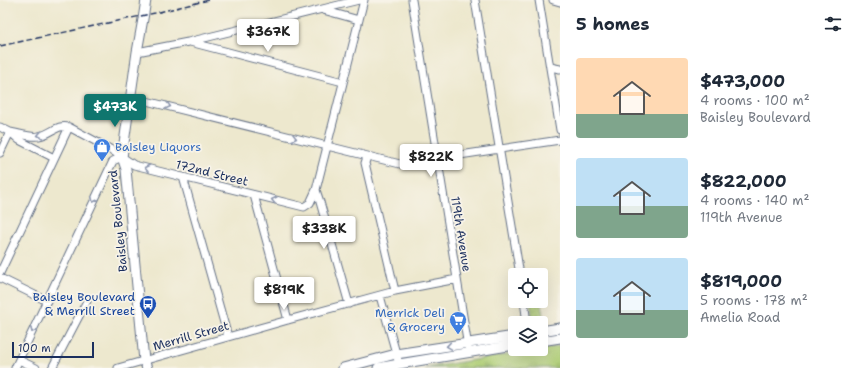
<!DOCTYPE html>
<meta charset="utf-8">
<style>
body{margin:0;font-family:"Shantell Sans",sans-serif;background:#f6f6f7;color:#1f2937;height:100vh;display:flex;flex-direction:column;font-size:15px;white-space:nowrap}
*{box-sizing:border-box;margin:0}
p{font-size:13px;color:#747a83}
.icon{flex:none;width:22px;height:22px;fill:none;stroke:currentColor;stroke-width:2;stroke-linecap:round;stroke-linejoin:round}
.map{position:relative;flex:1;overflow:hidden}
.drawer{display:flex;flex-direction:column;background:#fff;width:300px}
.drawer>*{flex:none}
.tools{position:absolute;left:508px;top:268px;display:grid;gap:8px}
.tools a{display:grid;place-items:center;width:40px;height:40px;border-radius:4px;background:#fff;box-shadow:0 4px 16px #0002;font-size:20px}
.scale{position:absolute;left:12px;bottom:10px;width:82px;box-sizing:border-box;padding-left:4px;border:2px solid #1b2f5e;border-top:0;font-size:11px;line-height:14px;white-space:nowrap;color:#1b2f5e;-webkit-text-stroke:3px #f7f3e8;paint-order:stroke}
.price{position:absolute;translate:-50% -34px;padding:0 9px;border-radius:4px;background:#fff;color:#222;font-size:13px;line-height:26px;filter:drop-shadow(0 1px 2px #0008)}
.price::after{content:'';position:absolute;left:50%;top:24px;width:12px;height:9px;margin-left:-6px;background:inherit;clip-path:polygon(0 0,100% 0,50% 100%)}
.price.on{background:#0f766e;color:#fff}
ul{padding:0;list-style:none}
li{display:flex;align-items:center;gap:12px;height:100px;padding:0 16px}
li span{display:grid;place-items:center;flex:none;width:112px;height:80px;border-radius:4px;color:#555}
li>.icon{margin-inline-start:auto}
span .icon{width:48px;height:48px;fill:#fffc;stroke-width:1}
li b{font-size:17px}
h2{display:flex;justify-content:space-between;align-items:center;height:48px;padding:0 16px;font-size:17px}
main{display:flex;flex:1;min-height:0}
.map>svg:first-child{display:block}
.park{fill:url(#park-tufts);stroke:#647e69}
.garden{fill:url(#garden-dots);stroke:#647e69}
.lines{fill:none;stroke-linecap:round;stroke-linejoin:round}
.minor-casing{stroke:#647085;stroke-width:9}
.major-casing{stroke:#647085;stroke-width:11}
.minor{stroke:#fff;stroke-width:7}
.major{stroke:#fff;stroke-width:9}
.rail{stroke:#1b2f5e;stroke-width:1.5;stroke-dasharray:6 3;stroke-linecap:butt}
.oneway{stroke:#8d97ae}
.labels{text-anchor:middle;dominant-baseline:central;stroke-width:3.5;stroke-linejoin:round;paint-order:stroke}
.shop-label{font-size:12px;fill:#366cbe;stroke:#f7f3e8;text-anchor:start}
.street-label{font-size:12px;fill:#1b2f5e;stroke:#f7f3e8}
.transit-label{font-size:12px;fill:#164399;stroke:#f7f3e8;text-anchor:end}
</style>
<main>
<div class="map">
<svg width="560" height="368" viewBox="0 0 560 368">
<defs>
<pattern id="park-tufts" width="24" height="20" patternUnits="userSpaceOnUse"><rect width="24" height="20" fill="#aecd74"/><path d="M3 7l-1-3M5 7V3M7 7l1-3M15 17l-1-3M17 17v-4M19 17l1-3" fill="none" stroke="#95b067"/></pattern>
<pattern id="garden-dots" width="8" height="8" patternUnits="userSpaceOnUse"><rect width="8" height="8" fill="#aecd74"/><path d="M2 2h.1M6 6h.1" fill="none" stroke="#95b067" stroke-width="1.8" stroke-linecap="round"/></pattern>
</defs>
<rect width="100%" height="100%" fill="#f7f3e8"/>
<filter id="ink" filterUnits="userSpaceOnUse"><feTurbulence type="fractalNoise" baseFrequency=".025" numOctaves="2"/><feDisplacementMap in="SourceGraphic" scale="8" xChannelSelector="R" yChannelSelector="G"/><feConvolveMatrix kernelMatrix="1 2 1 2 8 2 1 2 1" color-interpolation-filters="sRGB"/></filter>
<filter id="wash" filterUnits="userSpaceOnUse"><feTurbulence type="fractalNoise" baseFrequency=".012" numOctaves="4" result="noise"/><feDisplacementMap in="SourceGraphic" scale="16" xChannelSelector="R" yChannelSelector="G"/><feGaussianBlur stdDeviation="0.9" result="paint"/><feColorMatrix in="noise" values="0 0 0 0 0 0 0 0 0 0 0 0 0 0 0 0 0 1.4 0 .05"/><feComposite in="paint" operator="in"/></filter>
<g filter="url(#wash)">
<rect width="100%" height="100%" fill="#ede8ce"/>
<path class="park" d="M560,346V368H425L541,349Z"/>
<path class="garden" d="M541,297H545L546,301L541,302L544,323H533L530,301H541Z"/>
</g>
<g filter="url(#ink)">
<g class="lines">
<defs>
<path id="minor" d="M412,0L468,347
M475,0L520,275
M539,0L560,130
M553,0L560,2
M323,10L359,20
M190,42L343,82
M137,52L188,42L359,0
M550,67L560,69
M130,97L400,164L560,140
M0,127L10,132L19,140L54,158
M10,132C18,133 31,138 39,136C52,134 56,124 69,127L110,149L134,165L304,207L310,203L316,190L364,0
M0,153L10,132
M367,157L365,163L395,291
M183,177L228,337
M316,190L320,202L349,304
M254,195L288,320
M0,273L69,127
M0,278L47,301
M380,296L399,364
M524,301L527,323
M19,360L36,368
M15,368L113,161L122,157
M52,368L88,299
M118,368L288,320L395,291L457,279"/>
<path id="major" d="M146,0L143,19L137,52L122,157L126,169L144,361L147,368
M541,331L560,328
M541,341L560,338
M343,368L377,359L396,354L515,336
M378,368L399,364L515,345"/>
</defs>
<use href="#minor" class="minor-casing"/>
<use href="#major" class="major-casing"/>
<use href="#minor" class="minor"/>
<use href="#major" class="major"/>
<path class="rail" d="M0,46L155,13L209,0"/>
</g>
<defs><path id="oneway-chevron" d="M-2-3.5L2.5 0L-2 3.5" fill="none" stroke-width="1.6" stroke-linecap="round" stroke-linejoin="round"/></defs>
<g class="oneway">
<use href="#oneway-chevron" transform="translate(168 106) rotate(14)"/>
<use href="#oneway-chevron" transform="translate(40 135) rotate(169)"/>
<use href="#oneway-chevron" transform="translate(294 138) rotate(14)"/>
<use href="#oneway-chevron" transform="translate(147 168) rotate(-166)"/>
<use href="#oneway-chevron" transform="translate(94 200) rotate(115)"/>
<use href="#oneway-chevron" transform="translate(274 200) rotate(-166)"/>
<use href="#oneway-chevron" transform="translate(33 330) rotate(115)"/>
<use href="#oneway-chevron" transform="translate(449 346) rotate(171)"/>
</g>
</g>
<defs>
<symbol id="shop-pin" viewBox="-11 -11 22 30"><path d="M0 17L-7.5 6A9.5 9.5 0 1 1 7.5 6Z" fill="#3f7fe0" stroke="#f7f3e8"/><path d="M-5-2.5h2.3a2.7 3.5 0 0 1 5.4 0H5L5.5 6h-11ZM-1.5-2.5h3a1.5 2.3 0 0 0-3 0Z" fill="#fff"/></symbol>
<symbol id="bus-pin" viewBox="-11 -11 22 30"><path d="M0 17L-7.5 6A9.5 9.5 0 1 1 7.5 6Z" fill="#1a4fb4" stroke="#f7f3e8"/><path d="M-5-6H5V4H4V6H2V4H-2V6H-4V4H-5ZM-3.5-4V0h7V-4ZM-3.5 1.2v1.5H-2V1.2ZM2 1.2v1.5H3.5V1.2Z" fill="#fff"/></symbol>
<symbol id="supermarket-pin" viewBox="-11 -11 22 30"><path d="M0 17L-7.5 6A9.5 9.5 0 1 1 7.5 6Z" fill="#3f7fe0" stroke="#f7f3e8"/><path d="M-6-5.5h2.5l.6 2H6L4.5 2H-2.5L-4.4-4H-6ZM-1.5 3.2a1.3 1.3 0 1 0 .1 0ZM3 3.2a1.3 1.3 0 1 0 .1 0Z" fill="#fff"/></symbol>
</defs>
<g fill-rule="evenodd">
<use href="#shop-pin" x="92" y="137" width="20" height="27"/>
<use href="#bus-pin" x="138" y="294" width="20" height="27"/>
<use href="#supermarket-pin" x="448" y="310" width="20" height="27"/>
</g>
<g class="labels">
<g class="shop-label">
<text x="115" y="147">Baisley Liquors</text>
<text x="445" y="313" text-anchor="end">Merrick Deli<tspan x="445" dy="14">&amp; Grocery</tspan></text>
</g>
<g class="street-label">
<text transform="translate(212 173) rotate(14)">172nd Street</text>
<text transform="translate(118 221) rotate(-96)">Baisley Boulevard</text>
<text transform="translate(461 234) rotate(81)">119th Avenue</text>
<text transform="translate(191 336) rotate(-16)">Merrill Street</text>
</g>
<g class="transit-label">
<text x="135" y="297">Baisley Boulevard<tspan x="135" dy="14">&amp; Merrill Street</tspan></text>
</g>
</g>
</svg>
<div class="tools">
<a><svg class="icon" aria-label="locate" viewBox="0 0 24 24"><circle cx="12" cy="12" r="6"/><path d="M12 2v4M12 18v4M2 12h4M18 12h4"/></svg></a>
<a><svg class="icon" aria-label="layers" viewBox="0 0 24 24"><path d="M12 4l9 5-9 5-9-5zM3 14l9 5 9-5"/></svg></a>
</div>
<div class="scale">100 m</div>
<b class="price" style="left:268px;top:53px">$367K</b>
<b class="price on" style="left:115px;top:128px">$473K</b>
<b class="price" style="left:431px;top:178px">$822K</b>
<b class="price" style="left:324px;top:250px">$338K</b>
<b class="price" style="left:284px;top:311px">$819K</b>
</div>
<section class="drawer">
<h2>5 homes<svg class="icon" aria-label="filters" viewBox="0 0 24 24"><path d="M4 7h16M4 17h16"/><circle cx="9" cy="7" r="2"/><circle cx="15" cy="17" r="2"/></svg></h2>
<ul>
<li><span style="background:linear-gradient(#ffd9b3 70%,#7fa58c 0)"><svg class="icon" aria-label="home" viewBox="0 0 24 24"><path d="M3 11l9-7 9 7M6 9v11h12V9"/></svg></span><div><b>$473,000</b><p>4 rooms · 100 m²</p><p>Baisley Boulevard</p></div></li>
<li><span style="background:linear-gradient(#bfe0f5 60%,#7fa58c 0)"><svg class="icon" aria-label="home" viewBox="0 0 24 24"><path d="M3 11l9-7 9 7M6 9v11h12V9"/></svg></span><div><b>$822,000</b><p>4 rooms · 140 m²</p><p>119th Avenue</p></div></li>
<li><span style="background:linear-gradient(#bfe0f5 65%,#7fa58c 0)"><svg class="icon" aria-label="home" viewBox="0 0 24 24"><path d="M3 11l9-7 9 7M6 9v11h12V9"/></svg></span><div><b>$819,000</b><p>5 rooms · 178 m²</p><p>Amelia Road</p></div></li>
</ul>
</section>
</main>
